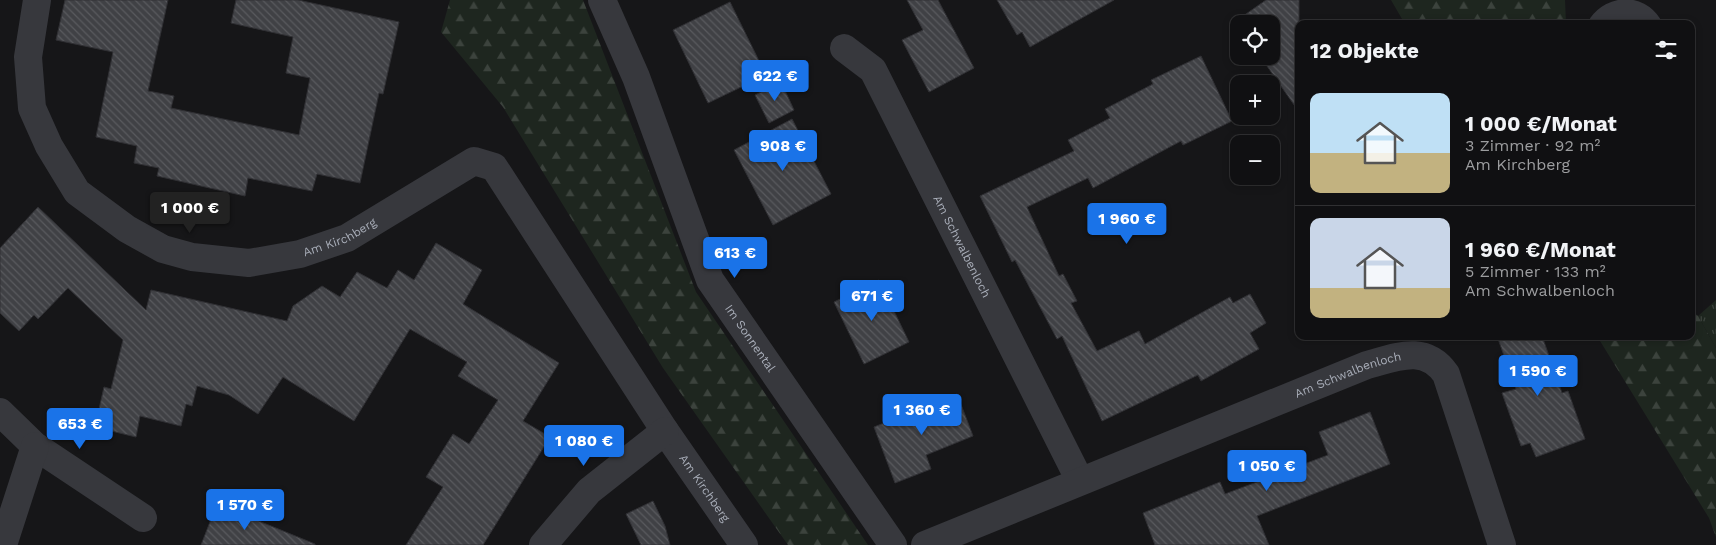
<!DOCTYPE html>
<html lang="de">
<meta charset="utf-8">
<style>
body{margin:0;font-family:"Work Sans",sans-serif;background:#1e1e20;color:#f1f3f6;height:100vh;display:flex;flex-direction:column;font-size:19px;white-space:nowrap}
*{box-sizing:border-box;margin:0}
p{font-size:16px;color:#9c9d9f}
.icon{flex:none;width:28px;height:28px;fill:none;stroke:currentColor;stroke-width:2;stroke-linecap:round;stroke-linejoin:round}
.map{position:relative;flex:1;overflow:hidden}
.details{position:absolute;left:1295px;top:20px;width:400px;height:320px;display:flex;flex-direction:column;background:#101012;border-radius:10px;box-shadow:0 2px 8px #0003,0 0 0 1px #303032}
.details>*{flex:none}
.fabs{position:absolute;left:1230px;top:15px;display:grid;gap:10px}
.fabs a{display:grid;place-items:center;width:50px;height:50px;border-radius:10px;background:#101012;box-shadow:0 2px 8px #0003,0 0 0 1px #303032;font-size:25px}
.price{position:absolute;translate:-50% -42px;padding:0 11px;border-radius:5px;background:#1a73e8;color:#fff;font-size:16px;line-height:32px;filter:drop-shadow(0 1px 2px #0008)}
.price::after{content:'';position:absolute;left:50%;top:30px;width:15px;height:11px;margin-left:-8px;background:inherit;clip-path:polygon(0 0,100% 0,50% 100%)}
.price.current{background:#222;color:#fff}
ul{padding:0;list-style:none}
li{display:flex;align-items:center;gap:15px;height:125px;padding:0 15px}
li+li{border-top:1px solid #303032}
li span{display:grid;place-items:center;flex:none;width:140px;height:100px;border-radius:10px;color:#555}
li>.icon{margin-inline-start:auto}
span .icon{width:60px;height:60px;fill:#fffc;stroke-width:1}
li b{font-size:21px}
h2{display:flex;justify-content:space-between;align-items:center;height:60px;padding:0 15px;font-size:21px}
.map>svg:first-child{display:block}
.grass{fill:url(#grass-tufts)}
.forest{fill:url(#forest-firs)}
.building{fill:url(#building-back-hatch);stroke:#303034}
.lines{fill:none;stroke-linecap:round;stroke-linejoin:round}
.lane{stroke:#37383d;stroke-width:21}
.street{stroke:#37383d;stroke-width:28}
.labels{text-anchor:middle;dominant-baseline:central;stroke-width:4;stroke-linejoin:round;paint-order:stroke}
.street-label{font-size:12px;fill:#a8adb8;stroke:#111113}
</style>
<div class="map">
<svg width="1716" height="545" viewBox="0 0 1716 545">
<defs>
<pattern id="grass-tufts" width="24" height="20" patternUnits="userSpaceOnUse" patternTransform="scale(1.25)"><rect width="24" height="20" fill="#1e261f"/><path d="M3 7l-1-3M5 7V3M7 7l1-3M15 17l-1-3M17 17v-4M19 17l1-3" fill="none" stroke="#3c433d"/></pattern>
<pattern id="forest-firs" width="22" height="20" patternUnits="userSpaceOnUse" patternTransform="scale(1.25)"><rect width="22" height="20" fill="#1e261f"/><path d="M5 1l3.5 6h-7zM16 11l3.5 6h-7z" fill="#3c433d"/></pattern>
<pattern id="building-back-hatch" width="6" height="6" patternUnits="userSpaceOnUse" patternTransform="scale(1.25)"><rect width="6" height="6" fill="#404145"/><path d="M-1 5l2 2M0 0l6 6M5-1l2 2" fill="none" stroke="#595a5e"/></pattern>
</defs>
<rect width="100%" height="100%" fill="#161618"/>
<path class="grass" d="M1716,300V348L1698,316Z"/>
<path class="forest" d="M450,0H583L696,292L868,545H788L663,368L503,107L441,32Z
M1391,0H1565L1566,24H1405Z
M1691,310L1698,316L1716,348V537L1709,518L1597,336H1691Z"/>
<path class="building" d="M65,0H168L148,91L174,96L171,108L299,135L310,78L286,73L293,37L231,23L236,0H298L399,22L383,94L379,93L360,183L317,174L312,191L248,178L245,196L157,176L159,168L134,163L137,146L96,137L113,52L56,40Z
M907,0H938L974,68L929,92L902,40L923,30Z
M997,0H1114L1030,47L1022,32L1017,35Z
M1266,0H1299V112L1260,56H1271V24L1239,25L1236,21Z
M730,2L766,75L708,103L673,30Z
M1201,56L1232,121L1183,145L1181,141L1093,188L1088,178L1027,207L1059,276L1063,274L1077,301L1071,303L1097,351L1139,331L1145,344L1230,297L1233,303L1250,294L1266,323L1250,333L1259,349L1201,381L1198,375L1102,421L1062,336L1057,339L1015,260L1012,262L980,196L1074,151L1068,140L1110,118L1105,109L1153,84L1151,80Z
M781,82L794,110L769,123L755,95Z
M792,119L831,194L773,225L734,150Z
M38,207L146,310L151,290L287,321L293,306L322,286L340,297L357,272L387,288L398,270L414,280L436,243L482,270L463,304L559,363L523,421L550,437L483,545H406L443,487L426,477L453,434L469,444L498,400L458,376L467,362L410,329L354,421L283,377L258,414L229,395L197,386L192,406L186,404L181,426L140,416L136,437L95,427L104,387L111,389L123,340L68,288L38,319L34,315L19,331L0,313V248Z
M879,280L909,342L864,364L834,302Z
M1497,336H1542L1562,393L1568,391L1585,439L1536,457L1530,443L1521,446L1502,393L1516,389Z
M957,394L973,436L926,455L931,469L895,483L874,427Z
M1370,412L1390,464L1257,516L1269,545H1155L1143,513L1220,482L1225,494L1328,455L1319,432Z
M653,501L665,526L670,545H641L626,514Z
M217,504L315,544V545H201Z"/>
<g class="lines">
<path class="lane" d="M1599,24C1612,6 1638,4 1651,24"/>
<g class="street">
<path id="s1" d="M37,0L28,57L32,108L49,146L77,192L127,229L163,249L192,257L249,263L300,254L347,238L474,161L494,167L665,431L744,545"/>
<path id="s2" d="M602,0L636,77L710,280L893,545"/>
<path id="s3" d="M844,48L873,70L1080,481"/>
<path d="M0,412L35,446L143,518"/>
<path d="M3,545L35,446"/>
<path d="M543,545L589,491L665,431"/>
<path id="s4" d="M925,545L1367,365C1397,357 1425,344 1446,374L1502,545"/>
</g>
</g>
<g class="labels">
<g class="street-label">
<text stroke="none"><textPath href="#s1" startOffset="490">Am Kirchberg</textPath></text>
<text stroke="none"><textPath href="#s3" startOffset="234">Am Schwalbenloch</textPath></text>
<text stroke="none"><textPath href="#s2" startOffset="371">Im Sonnental</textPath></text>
<text stroke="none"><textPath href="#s4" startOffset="456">Am Schwalbenloch</textPath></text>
<text stroke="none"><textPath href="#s1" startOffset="1050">Am Kirchberg</textPath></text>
</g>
</g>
</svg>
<div class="fabs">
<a><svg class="icon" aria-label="locate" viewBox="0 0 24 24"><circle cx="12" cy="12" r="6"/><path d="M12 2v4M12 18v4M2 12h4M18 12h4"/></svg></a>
<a>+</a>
<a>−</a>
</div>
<b class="price" style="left:775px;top:102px">622 €</b>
<b class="price" style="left:783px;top:172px">908 €</b>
<b class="price current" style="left:190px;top:234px">1 000 €</b>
<b class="price" style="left:1127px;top:245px">1 960 €</b>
<b class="price" style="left:735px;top:279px">613 €</b>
<b class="price" style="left:872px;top:322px">671 €</b>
<b class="price" style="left:1538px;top:397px">1 590 €</b>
<b class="price" style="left:922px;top:436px">1 360 €</b>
<b class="price" style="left:80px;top:450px">653 €</b>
<b class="price" style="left:584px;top:467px">1 080 €</b>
<b class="price" style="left:1267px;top:492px">1 050 €</b>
<b class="price" style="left:245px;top:531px">1 570 €</b>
<section class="details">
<h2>12 Objekte<svg class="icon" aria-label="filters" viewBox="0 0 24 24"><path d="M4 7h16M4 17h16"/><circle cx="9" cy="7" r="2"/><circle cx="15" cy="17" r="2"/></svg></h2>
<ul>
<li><span style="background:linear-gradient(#bfe0f5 60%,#c2b280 0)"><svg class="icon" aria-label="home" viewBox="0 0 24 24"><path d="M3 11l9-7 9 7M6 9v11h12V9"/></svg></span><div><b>1 000 €/Monat</b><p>3 Zimmer · 92 m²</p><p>Am Kirchberg</p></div></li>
<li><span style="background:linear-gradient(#c9d6e8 70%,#c2b280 0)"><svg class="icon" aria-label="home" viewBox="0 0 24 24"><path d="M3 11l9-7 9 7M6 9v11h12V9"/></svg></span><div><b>1 960 €/Monat</b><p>5 Zimmer · 133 m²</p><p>Am Schwalbenloch</p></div></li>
</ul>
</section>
</div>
